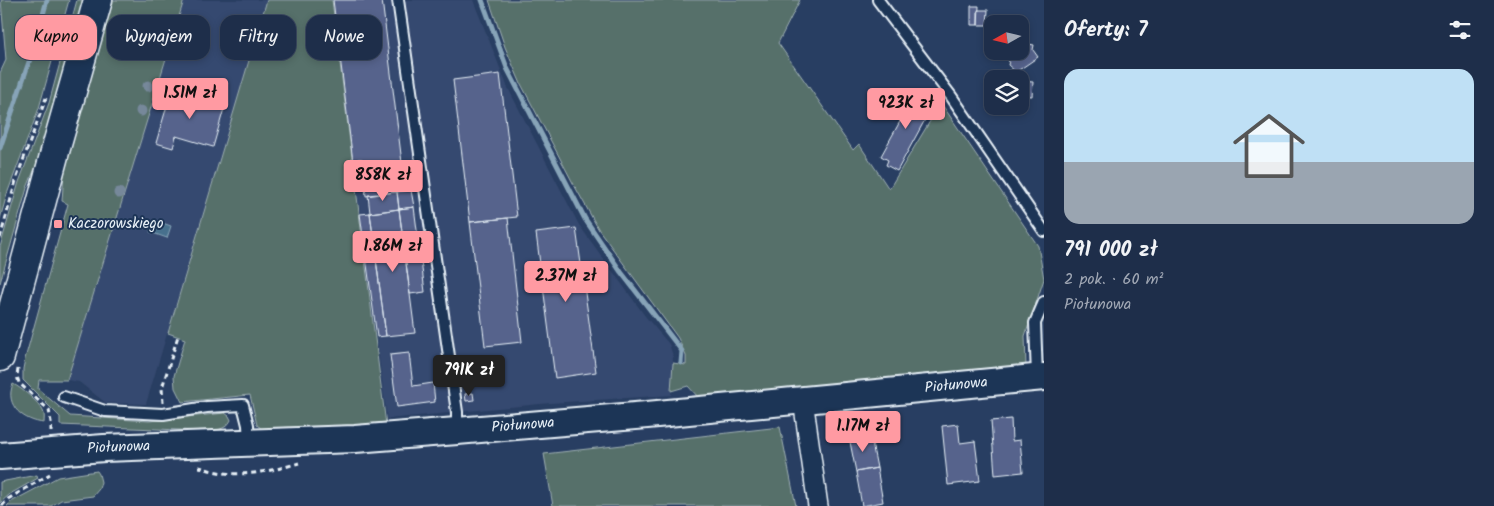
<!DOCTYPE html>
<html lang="pl">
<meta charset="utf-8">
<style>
body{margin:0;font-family:Kalam,sans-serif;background:#263651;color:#f1f3f6;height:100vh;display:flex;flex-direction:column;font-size:19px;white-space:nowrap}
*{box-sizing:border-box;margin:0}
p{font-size:16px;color:#a1a8b5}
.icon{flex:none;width:28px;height:28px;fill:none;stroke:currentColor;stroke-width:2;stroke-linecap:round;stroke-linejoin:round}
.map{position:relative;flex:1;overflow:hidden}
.sheet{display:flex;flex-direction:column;background:#1e2e4a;width:450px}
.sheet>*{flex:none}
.top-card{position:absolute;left:15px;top:15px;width:475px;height:45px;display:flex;gap:10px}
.needle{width:32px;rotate:262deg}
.tools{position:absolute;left:984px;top:15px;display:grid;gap:10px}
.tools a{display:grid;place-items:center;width:45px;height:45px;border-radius:10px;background:#1e2e4a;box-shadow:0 2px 8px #0003,0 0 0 1px #3c4a62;font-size:25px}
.price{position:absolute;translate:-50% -42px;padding:0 11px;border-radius:5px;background:#ff9aa2;color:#111;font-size:16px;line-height:32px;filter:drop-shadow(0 1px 2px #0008)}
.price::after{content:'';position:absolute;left:50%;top:30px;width:15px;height:11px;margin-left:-8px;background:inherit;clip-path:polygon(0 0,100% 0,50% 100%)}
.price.current{background:#222;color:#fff}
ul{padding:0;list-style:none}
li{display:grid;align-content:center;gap:10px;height:265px;padding:0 20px}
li+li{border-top:1px solid #3c4a62}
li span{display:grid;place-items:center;height:155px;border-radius:15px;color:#555}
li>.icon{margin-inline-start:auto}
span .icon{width:90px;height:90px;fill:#fffc;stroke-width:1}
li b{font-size:21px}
h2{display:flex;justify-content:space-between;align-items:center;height:60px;padding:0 20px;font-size:21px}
.chip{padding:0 18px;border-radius:15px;background:#1e2e4a;box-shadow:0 2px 8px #0003,0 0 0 1px #3c4a62;font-size:18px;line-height:45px}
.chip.current{background:#ff9aa2;color:#111}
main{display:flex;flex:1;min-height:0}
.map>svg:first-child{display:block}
.built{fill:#36496f}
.green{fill:#566f6b;stroke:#9fb0b2}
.water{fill:#46708d;stroke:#87a4b8}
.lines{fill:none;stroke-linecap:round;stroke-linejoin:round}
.stream{stroke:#87a4b8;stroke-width:5}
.building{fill:#56648c;stroke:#e8f1f8}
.lane-casing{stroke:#e8f1f8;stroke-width:14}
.street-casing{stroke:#e8f1f8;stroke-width:22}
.secondary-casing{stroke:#e8f1f8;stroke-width:30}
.primary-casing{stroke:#e8f1f8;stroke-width:31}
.path{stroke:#e8f1f8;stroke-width:3;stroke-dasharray:5 4;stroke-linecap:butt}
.lane{stroke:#1d3557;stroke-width:10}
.street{stroke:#1d3557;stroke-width:19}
.secondary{stroke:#1d3557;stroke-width:26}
.primary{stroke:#1d3557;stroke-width:28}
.tree{fill:#76889a}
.poi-dot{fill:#ff9aa2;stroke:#1d3557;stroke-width:2}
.labels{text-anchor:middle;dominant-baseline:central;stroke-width:4;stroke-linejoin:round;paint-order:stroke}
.poi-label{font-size:15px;fill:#e8f1f8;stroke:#1d3557;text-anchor:start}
.street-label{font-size:15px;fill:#e8f1f8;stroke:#1d3557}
</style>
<main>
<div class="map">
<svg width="1044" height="506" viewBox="0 0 1044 506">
<rect width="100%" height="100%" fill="#283e62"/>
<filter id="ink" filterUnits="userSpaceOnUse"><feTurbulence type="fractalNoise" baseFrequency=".02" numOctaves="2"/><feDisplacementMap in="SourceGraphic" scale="10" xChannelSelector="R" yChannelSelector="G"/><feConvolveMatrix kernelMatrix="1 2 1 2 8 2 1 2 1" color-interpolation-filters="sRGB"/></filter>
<g filter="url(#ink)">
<path class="built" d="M184,0H267L146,404L106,403L79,382L67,380Z
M332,0H473L508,88L579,225L645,316L669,344L673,356L671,395L550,403L387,419Z"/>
<path class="green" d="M1,0H69L39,108L7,194L0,219V73L6,60Z
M77,0H88L49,133L27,188L0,283V247L19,182L49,103Z
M109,0H184L67,380H39L38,389L70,416L149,421L225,413L229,416L231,420C226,431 214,430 204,431L60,425V417L23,380V369L25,359L68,204L62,201L65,158Z
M267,0H332L386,425L267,433L257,425L250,395L182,402L175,388L174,376L185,339L168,333Z
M489,0H800L778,43L853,150L859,144L889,189L941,103L1038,246L1044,279L1025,336L1026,367L699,398L688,386L671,391L673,363L686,365V356L678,338L599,230L573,183L521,84L505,47Z
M13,384C20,387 40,403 43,411C45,415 44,419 44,423C24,421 4,406 13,384Z
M780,427L796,506H553L544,454Z
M97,471L99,474L101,482L99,489L93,496L61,500L51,506H7L11,502L58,477Z
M37,475L38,478L10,494L0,503V482Z"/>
<path class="water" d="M154,220L171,226L167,238L150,232Z"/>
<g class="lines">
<path class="stream" d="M482,0L507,68L585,219L621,272L682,351L681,363
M0,148L34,47L47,0"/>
</g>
<path class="building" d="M333,0H382L402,163H398L402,191L366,196L362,159H358L360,169L354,170Z
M971,6H979L978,25H971Z
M978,10H988L987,25H978Z
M1025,37L1029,44L1034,45L1033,50L1038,57L1016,72L1008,65L1009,61L1003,52L1020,51V40Z
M500,74L517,217L470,222L453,80Z
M1020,81L1033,82L1032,96L1020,95Z
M172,89L225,105L213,147L176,136L173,148L156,143Z
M910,92L933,105L897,171L886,165L888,160L881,156L903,116L902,115L904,110L901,108Z
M411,190L414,207L399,209L397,192Z
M397,192L399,209L370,213L368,195Z
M414,207L425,292L410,294L399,209Z
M399,209L415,333L386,336L370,213Z
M370,213L386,336L377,337L360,214Z
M508,218L522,342L485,346L470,222Z
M576,228L596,372L555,378L536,233Z
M409,353L413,386L433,383L435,402L397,407L390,355Z
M473,393L474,400L466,401L465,394Z
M1011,419L1012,441L1020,440L1023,472L995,475L991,421Z
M958,424L960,443L975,441L980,481L948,485L942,426Z
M870,433L877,468L856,472L849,437Z
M877,468L883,502L862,506L856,472Z"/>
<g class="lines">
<defs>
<path id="lane" d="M398,0L457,412V430
M878,0L951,96L1044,231
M1037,376L1035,323L1044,302
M64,397L105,411L163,414L207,407L243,405L248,425L249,442"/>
<path id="street" d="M803,400L818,506"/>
<g id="secondary">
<path id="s1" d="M0,456L104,448L355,439L457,431L647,415L1044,377"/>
</g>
<path id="primary" d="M0,357L56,148L98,0"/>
</defs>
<use href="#lane" class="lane-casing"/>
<use href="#street" class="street-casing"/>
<use href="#secondary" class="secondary-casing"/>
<use href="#primary" class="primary-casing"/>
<path class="path" d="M0,238L17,177L46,98
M18,369L17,376L19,383L49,410L51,422V434
M163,403L162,388L178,336
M198,467C203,467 207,470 213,471C241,478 272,471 299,463
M2,506L8,499L50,474"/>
<use href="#lane" class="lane"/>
<use href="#street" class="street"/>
<use href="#secondary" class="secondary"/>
<use href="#primary" class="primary"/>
</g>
<g class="tree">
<circle cx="172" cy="22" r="5.5"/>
<circle cx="162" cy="50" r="5.5"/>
<circle cx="148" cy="86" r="5.5"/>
<circle cx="141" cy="111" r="5.5"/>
<circle cx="119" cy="193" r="5.5"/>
</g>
</g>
<rect class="poi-dot" x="53" y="219" width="10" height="10" rx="2.5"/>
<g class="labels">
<g class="poi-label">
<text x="68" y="224">Kaczorowskiego</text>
</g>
<g class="street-label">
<text stroke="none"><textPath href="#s1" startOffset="959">Piołunowa</textPath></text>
<text stroke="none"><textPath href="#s1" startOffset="524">Piołunowa</textPath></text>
<text stroke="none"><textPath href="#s1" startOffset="119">Piołunowa</textPath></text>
</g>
</g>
</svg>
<div class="tools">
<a><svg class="needle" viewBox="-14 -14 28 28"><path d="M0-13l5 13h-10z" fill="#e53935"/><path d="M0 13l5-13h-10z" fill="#a1a8b5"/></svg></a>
<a><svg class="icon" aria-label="layers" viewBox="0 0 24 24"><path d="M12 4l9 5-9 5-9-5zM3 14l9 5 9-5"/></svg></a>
</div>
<b class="price" style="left:190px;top:120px">1.51M zł</b>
<b class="price" style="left:906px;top:130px">923K zł</b>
<b class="price" style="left:383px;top:202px">858K zł</b>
<b class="price" style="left:393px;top:273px">1.86M zł</b>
<b class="price" style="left:566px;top:303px">2.37M zł</b>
<b class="price current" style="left:469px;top:397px">791K zł</b>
<b class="price" style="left:863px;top:453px">1.17M zł</b>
<div class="top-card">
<a class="chip current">Kupno</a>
<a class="chip">Wynajem</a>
<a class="chip">Filtry</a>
<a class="chip">Nowe</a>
</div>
</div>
<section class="sheet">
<h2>Oferty: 7<svg class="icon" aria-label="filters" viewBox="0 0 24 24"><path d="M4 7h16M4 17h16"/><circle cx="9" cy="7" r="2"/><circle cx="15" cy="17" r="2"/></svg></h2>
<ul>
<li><span style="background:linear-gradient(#bfe0f5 60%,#9aa5b1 0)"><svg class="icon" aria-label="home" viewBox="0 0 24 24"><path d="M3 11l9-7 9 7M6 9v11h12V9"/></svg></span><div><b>791 000 zł</b><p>2 pok. · 60 m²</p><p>Piołunowa</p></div></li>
</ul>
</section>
</main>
